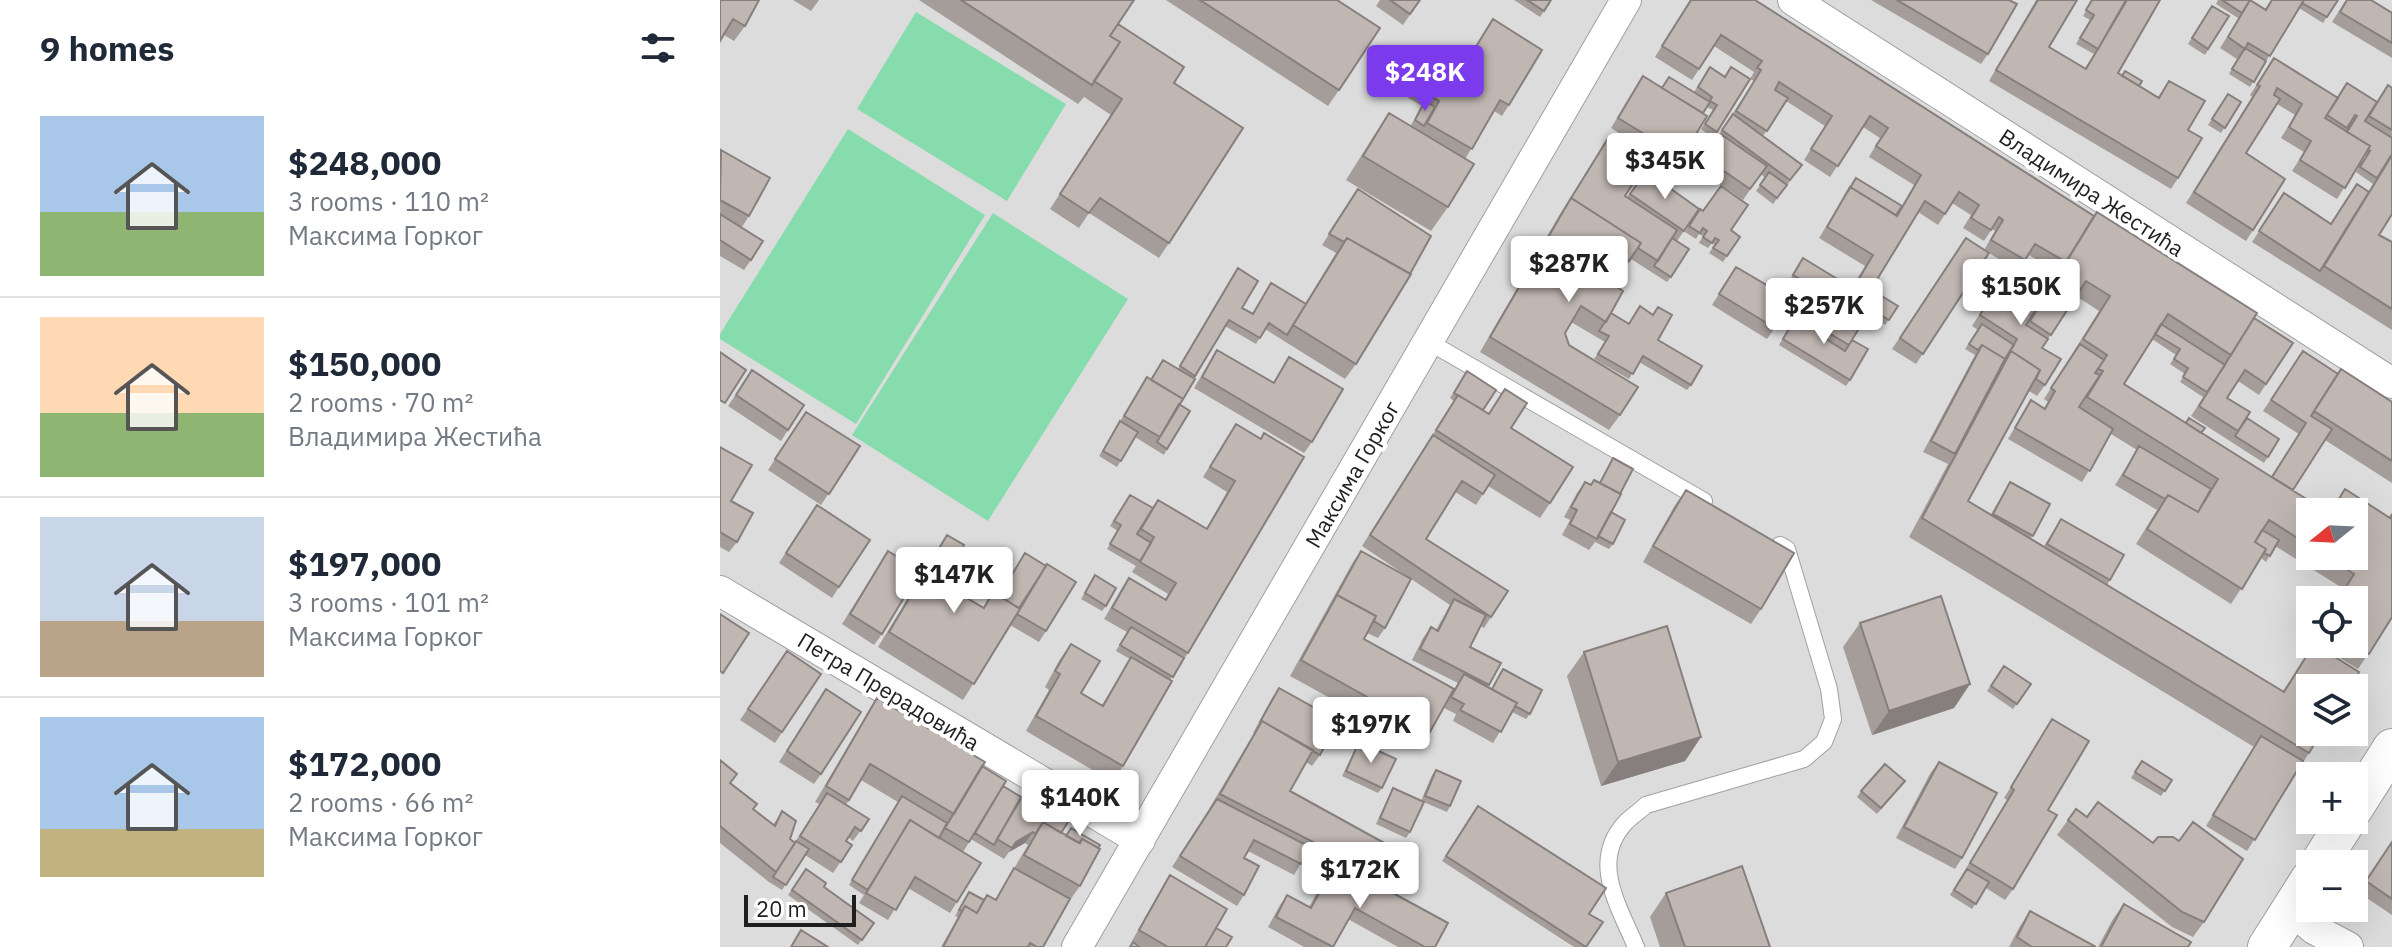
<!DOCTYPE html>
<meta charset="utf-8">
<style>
body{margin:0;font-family:"IBM Plex Sans",sans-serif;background:#f2f2f3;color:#1f2937;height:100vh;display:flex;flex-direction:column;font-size:30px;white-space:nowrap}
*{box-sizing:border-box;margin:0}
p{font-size:26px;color:#747a83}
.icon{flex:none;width:44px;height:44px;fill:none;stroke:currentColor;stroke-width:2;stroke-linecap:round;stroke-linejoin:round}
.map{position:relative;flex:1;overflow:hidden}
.side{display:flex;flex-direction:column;background:#fff;width:720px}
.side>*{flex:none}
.needle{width:52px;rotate:252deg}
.buttons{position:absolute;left:1576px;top:498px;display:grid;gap:16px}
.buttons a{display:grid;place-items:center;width:72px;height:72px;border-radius:0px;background:#fff;box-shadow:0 8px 32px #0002;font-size:40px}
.scale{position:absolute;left:24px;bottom:20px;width:112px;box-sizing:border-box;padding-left:8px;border:4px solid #1f1f1f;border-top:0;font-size:22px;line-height:28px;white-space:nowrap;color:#1f1f1f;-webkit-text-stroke:6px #fff;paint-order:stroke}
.price{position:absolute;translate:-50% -68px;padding:0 18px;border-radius:8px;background:#fff;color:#222;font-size:26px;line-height:52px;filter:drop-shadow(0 2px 4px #0008)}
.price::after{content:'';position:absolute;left:50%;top:48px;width:24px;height:18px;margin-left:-12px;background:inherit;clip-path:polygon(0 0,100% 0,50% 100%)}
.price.active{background:#7c3aed;color:#fff}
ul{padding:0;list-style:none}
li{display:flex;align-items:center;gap:24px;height:200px;padding:0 40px}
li+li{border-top:2px solid #e0e1e3}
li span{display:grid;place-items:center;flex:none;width:224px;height:160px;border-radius:0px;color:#555}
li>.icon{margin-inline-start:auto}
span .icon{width:96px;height:96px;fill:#fffc;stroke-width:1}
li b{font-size:34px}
h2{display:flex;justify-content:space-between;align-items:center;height:96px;padding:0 40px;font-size:34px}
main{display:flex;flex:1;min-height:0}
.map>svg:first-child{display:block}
.residential{fill:#dddcdc;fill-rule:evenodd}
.pitch{fill:#87dcae}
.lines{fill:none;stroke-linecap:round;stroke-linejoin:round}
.service-casing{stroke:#a0a0a0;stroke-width:18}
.minor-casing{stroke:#a0a0a0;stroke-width:32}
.tertiary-casing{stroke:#a0a0a0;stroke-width:40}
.service{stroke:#fff;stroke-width:16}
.minor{stroke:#fff;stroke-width:30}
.tertiary{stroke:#fff;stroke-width:38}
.wall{fill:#a59d99}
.shaded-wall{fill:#867f7d}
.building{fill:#c0b6b2;stroke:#867f7d;stroke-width:2}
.labels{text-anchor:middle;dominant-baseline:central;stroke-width:8;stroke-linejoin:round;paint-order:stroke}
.street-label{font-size:22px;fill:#1f1f1f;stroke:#fff}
</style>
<main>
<section class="side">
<h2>9 homes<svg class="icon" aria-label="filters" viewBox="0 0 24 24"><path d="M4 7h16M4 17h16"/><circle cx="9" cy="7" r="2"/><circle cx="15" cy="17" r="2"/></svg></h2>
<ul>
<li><span style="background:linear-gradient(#a9c7e8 60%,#8fb573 0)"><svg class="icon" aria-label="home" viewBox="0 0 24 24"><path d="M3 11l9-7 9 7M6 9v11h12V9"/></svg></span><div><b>$248,000</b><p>3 rooms · 110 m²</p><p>Максима Горког</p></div></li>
<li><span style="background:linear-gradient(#ffd9b3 60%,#8fb573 0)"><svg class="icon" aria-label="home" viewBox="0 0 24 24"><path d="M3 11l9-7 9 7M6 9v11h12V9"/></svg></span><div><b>$150,000</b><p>2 rooms · 70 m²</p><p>Владимира Жестића</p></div></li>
<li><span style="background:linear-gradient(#c9d6e8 65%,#b9a48a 0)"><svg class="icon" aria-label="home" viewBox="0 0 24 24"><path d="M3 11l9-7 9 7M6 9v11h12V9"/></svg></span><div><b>$197,000</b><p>3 rooms · 101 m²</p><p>Максима Горког</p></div></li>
<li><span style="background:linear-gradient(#a9c7e8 70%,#c2b280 0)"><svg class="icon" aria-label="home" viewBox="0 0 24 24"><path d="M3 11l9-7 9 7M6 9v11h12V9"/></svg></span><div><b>$172,000</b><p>2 rooms · 66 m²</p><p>Максима Горког</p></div></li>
</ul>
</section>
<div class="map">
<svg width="1672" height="947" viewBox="0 0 1672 947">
<rect width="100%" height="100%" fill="#f0ebe6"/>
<path class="residential" d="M0,0H1672V947H0ZM1590,512H1634V556H1590ZM1590,600H1634V644H1590ZM1590,688H1634V732H1590ZM1590,776H1634V820H1590ZM1590,864H1634V908H1590Z"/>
<path class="pitch" d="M196,12L346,104L287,201L137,109Z
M128,129L265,215L136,424L0,339V334Z
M273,213L408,299L268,521L132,435Z"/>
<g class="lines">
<defs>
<path id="service" d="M709,342L984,501
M916,947C899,906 869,861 906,822C912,816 920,811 926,805L1084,759L1104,742L1113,719L1109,689L1067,549L1060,545"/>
<path id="minor" d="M1073,0L1672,383
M0,591L420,840
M1571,910L1594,929L1628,947
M357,947L906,0"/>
<path id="tertiary" d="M1634,808L1672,748
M1599,864L1627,820
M1547,947L1590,879"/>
</defs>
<use href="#service" class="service-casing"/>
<use href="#minor" class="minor-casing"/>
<use href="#tertiary" class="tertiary-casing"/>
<use href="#service" class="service"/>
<use href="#minor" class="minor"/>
<use href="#tertiary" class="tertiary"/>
</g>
<path class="wall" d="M0,0L25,26L14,41L4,35Z
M73,0H99L91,11Z
M199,0H414L398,24L454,83L449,243L439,258L369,213L359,228L330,209L391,115L364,97L358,104Z
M446,0H617L619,90L608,106Z
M660,0H700L683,25L656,6Z
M794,0H831L820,17Z
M970,0H1035L1534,318L1546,384L1539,395L1518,381L1507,398L1527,418L1559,439L1544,463L1471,416L1484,396L1483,397L1460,382L1465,374L1450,364L1456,355L1432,339L1404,384L1551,477L1579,434L1543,411L1583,351L1618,374L1672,402V483L1605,440L1573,490L1590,512V556H1634V512H1610L1625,489L1669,518L1672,513V617L1638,669L1597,644H1634V600H1609L1617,589L1622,592L1624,589L1555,546L1546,562L1541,558L1511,604L1416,544L1437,510L1395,485L1417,450L1391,434L1362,482L1288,439L1311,400L1324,408L1328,402L1324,399L1379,311L1356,296L1322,348L1325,385L1317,396L1309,391L1248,501L1271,514L1290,482L1330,504L1311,538L1324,546L1341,519L1390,580L1387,585L1563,691L1594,644L1589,753L1527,851L1486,826L1534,747L1189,537L1228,464L1203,452L1255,355L1245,349L1258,330L1252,326L1282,279L1320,303L1338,273L1309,255L1298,271L1269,253L1196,364L1172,349L1246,238L1264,250L1275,231L1272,229L1264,241L1243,228L1251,215L1232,203L1218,225L1198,212L1139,309L1132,340L1130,380L1126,386L1059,345L1075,317L1108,329L1119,310L1070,280L1079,263L1132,288L1145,266L1099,238L1136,178L1182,206L1194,185L1149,157L1160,138L1143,127L1110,177L1084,160L1105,126L1066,101L1043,136L1082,165L1053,204L1036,191L1045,178L1041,174L1023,200L978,169L997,142L995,140L1008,121L1034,81L1030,79L1034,72L994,46L972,80L935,57Z
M1151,0H1289L1268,54L1261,64Z
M1316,0H1357L1329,47L1365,68L1374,54L1356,44L1370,20L1363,16L1372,0L1398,73L1438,97L1449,81L1468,130L1458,178L1451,189L1269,81Z
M1498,0H1530L1545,9L1551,0H1618L1603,23L1579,8L1530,87L1509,74L1517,59L1500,48L1522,13L1518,18L1496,4Z
M1626,0H1651L1672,13V58L1612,22Z
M1492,6L1509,16L1485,55L1468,44Z
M773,19L789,105L782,116L774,111L745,159L728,207L711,231L626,180L653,137L669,113L700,131L701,130L700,131L691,125L702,106L688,98L696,84L682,76L693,57L708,65L737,76Z
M1554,58L1618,98L1657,101L1668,85L1672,88V214L1659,235L1672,242V330L1532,242L1564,193L1611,224L1649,191L1653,184L1636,172L1646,156L1645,155L1617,199L1572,171L1584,152L1561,138L1575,115L1557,104L1526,153L1533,230L1526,241L1466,203L1532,97L1530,95Z
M990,67L1005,76L1030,79L993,138L981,129L993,110L987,107L962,157L955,168L891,128L923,76L942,88L974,92Z
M1508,94L1521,102L1501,133L1488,125Z
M887,140L905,196L907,197L926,171L979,209L957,241L951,277L947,282L911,259L899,276L876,262L871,270L891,313L938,340L971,385L967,390L919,362L909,379L874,359L885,342L851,322L845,333L849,345L900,415L889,430L760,352L840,214Z
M0,152L29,216L22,227L2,216L31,260L24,270L0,256Z
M638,189L636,364L625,379L545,329L536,344L505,326L460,404L447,449L444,455L415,437L397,467L379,456L427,377L431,380L458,369L514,274L522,308L532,314L585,304L616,253L602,245Z
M980,209L1011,230L1007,256L1003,262L989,253L995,245L992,243L988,248L979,243L983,236L979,234L976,239L965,232Z
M1016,267L1055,328L1047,339L992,305Z
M1160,295L1178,306L1165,325L1147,314Z
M497,350L553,383L569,357L592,442L584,453L474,388Z
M32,370L84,405L61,441L8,406Z
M747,371L763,410L768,414L785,389L791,428L830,503L820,518L768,486L756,505L735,492L706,539L771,617L764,628L760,626L750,647L781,663L768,687L772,689L783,669L810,714L806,719L792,712L773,743L733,721L736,714L724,708L710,732L700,748L666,729L656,745L641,737L650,720L570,676L633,562L641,551L665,628L658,638L647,633L644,639L734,689L738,683L692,660L703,638L711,627L716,630L730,605L642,546L734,401L730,398Z
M86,412L140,446L101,505L48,470Z
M516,424L541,439L468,653L450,680L403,766L393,782L306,731L329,690L325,687L340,659L351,644L361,693L382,705L410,659L396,651L407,632L384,619L402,588L409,578L445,599L448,594L412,572L416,566L387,549L398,531L390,526L410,495L432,508L438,500L486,529L507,492L483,477Z
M0,447L11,501L17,542L9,552L0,547Z
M893,458L891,512L893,544L889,549L875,542L869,550L842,535L850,520L844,517L857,493L865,482L870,485L879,483Z
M966,490L1041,609L1031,624L923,562L955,505Z
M97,505L119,587L112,598L59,563Z
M227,535L242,549L247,598L263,608L273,592L326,631L319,642L290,625L243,700L158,647L217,550Z
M168,551L162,634L154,645L122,624Z
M375,575L386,606L382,611L361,599Z
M1140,623L1250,684L1234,708L1152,735L1123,647Z
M67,651L101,674L55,743L20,720Z
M864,652L981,737L965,761L881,786L847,676Z
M1284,666L1311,684L1293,709L1267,691Z
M559,688L600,755L592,766L586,762L570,791L663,878L658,885L715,947H678L628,919L613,947H584L548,927L560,905L567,895L589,907L609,871L584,858L574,875L528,851L524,858V895L517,906L452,867L489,809L534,733H533L552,698Z
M106,689L101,774L94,784L59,762Z
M157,698L262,766L283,786L341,833L346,835L351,828L360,886L350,900L323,947H221L238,917L235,916L249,892L264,900H275L308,845L305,843L289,852L284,859L251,839L243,852L237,902L230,913L188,888L168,920L139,903L144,895L129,885L178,802L141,780L126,805L149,819L133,841L128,837L126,841L132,845L113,873L85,855L62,890L49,882L0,843V760L17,774L11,783L33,809L53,825L62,811L70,839L75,842L100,804L95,802L147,714Z
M1332,719L1328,810L1293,889L1285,900L1266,888L1252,909L1230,895L1287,800L1284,798Z
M639,742L662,788L658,793L622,776Z
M1422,761L1452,780L1441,796L1411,778Z
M1219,762L1242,858L1235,869L1176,838L1211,772Z
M716,770L730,806L727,812L701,801L712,775Z
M1181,786L1157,814L1137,797L1141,791Z
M673,788L690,832L686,838L656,824L670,794Z
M758,806L869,914L866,947H854L722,861Z
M1348,820L1484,922L1473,937L1452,927L1337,835Z
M1672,842V915L1638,892Z
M86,869L104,887L154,923L138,945L68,895Z
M450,875L496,928L506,947H422L412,941L443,886Z
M946,893L1050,947H940L930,917Z
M1404,904L1468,947H1378L1393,919Z
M1310,911L1376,947H1289L1300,926Z"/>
<path class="shaded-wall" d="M1250,684L1234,708L1152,735L1169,711Z
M981,737L965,761L881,786L898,762Z
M313,832L305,843L289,852L296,842Z"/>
<path class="building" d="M0,0H39L25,26L13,19L0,41Z
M241,0H414L390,36L400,42L372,85Z
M480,0H617L660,28L619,90Z
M670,0H700L690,14Z
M807,0H831L824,11Z
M971,0H1035L1374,216L1346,262L1315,244L1305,260L1271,240L1283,220L1279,217L1271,230L1251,218L1259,205L1239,192L1225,214L1205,201L1139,309L1147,315L1129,345L1107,332L1153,255L1107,227L1130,187L1177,216L1201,175L1156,146L1168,128L1150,116L1118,166L1091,149L1112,116L1059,82L1055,90L1068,98L1047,131L1016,111L1041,70L1037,68L1042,61L1001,35L979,69L942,46Z
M1177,0H1289L1297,4L1268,54Z
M1318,0H1357L1329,47L1366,69L1407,0H1440L1398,73L1439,98L1449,81L1485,101L1468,130L1482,138L1458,178L1276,70Z
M1372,0H1406L1378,49L1360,38L1374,15L1366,10Z
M1502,0H1530L1522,13Z
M1530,0L1546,10L1552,0H1584L1550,56L1528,43L1525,49L1508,37Z
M1584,0H1618L1607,17L1582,3Z
M1627,0H1651L1672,13V43L1620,12Z
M1492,6L1509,16L1488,49L1472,38Z
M773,19L822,50L789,105L780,100L752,149L707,123L719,101L695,88L711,60L738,76Z
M398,24L464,67L454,83L523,128L449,243L380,198L369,213L340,194L402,99L374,81L400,42L390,36Z
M1525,48L1546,61L1534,82L1512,69Z
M693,57L708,65L700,78L686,70Z
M1554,58L1618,98L1605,118L1650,146L1625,188L1580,160L1591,141L1569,127L1582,104L1557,88L1554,95L1560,99L1526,153L1565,179L1533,230L1474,192L1540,86L1537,85Z
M990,67L1005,77L1011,67L1030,79L997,132L985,124L997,105L990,101L992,97L978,87Z
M1405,71L1422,81L1419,86L1402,76Z
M923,76L987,116L962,157L898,118Z
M949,77L990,102L983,113L942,88Z
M1627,83L1657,102L1645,121L1672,138V154L1657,178L1640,167L1650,151L1648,150L1650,146L1627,132L1637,116L1635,115L1627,128L1607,115Z
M1668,85L1672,88V130L1649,116Z
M1508,94L1521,102L1505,128L1492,119Z
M705,101L715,107L704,126L695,120Z
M669,113L754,164L728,207L643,156Z
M1013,114L1082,165L1070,180L1002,130Z
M1002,135L1047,166L1030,189L985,158Z
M887,140L925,165L905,196L957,230L938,261L918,248L921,243L851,198L848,203Z
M1,150L50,178L29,216L0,200Z
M1672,155V214L1659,235L1672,242V309L1604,266Z
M926,171L979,209L964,231L910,194Z
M1049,172L1067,185L1057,198L1040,185Z
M1136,178L1182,206L1176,215L1130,187L1127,193Z
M1637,184L1649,192L1600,271L1539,231L1564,193L1611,224Z
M1001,186L1028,205L1011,230L1020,237L1007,256L993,248L999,240L995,238L992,243L983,237L987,231L983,228L980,233L969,226L980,209L983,211Z
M638,189L711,236L690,274L627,238L624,242L609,234Z
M851,198L921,243L909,261L886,246L871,270L903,291L886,322L861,306L845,333L849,345L918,387L900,415L770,337Z
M1377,212L1537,313L1511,355L1448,314L1404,384L1607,512H1590V546L1549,520L1535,542L1546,549L1522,589L1427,529L1448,495L1478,512L1498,479L1367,397L1383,371L1378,369L1387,355L1363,339L1390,296L1366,281L1331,335L1310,321Z
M0,214L43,241L31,260L0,240Z
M627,238L691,274L636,364L573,325Z
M952,238L969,249L951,277L934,266Z
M1246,238L1269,253L1203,354L1180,338Z
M1083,258L1132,288L1123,304L1073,275Z
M1016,267L1072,300L1055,328L999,294Z
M518,268L538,281L522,308L533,314L551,283L586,304L567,335L549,323L540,338L509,320L475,376L460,366Z
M1282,279L1320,303L1306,325L1328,339L1322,348L1341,359L1325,385L1316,379L1320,370L1291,351L1285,359L1297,339L1260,315Z
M1160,295L1178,306L1169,320L1151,309Z
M920,306L933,315L938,307L952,315L938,340L982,366L971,385L923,356L913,374L878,354L889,336L879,331L891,313L909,324Z
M1079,312L1108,329L1103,337L1125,351L1132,340L1148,349L1130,380L1063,339Z
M1534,318L1573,343L1546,384L1525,370L1507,398L1530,412L1518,431L1479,406Z
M1262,324L1294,345L1285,359L1262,345L1258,350L1249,344Z
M1441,324L1505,365L1487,392L1463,377L1468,368L1454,359L1460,349L1435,334Z
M1360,344L1384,360L1375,373L1380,375L1359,407L1393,429L1370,471L1295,428L1311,400L1325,409L1335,391L1331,388Z
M1262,345L1285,359L1235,454L1211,441Z
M497,350L554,383L569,357L623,389L592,442L482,377Z
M1291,351L1320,370L1248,501L1564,692L1594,644L1639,672L1629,688H1590V732H1602L1589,753L1202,518Z
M1583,351L1618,374L1591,416L1612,429L1573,490L1552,477L1586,423L1551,400Z
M0,352L26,370L5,403L0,400Z
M443,360L475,379L462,401L463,399L431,380Z
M1621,369L1672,402V461L1594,411Z
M32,370L84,405L68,430L16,395Z
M747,371L776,390L763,410L734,393Z
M427,377L463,399L440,437L404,416Z
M785,389L807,403L791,428L853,467L830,503L716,430L738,395L769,414Z
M459,404L470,411L447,449L437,442Z
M86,412L140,446L109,494L55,459Z
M1469,418L1485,428L1481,433L1466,423Z
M1527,418L1559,439L1548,457L1515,436Z
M400,421L418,432L401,461L383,451Z
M516,424L541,439L544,433L584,457L468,653L392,608L409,578L446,600L456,583L420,562L434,537L421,529L438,500L487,529L515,481L490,467Z
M713,435L775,475L763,494L742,481L706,539L788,591L771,617L650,535Z
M1419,446L1491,489L1478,512L1448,495L1445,499L1403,475Z
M0,447L32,465L11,501L33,513L17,542L0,532Z
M893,458L913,469L900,494L880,483Z
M874,480L901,494L877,539L850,524L857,510L851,507L865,482L871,485Z
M1290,482L1330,504L1313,536L1273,514Z
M1625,489L1670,518L1672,514V617L1649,654L1632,644H1634V600H1610L1617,589L1623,592L1634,574L1606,556H1634V512H1611Z
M966,490L1074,553L1041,609L933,546Z
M410,495L433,508L417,534L431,543L420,561L390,544L401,525L394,521Z
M97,505L150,540L119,587L66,553Z
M891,512L905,520L893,544L878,536Z
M1341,519L1404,555L1390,580L1327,544Z
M1542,530L1559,540L1550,556L1544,553L1546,549L1535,542Z
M227,535L244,545L242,549L260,566L257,583L247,598L264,608L273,592L300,609L254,684L169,632Z
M168,551L200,571L162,634L130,614Z
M641,551L691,579L665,628L654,621L656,616L617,595L614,600Z
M305,553L326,566L299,608L279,596Z
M327,564L356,582L326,631L297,614Z
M375,575L396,588L386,606L365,593Z
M617,595L656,616L644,639L734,689L710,732L581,660Z
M1221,596L1250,684L1169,711L1140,623Z
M734,599L766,615L750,647L781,663L769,685L700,649L711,627L718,631Z
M0,614L29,633L3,673L0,671Z
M947,626L981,737L898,762L864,652Z
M411,627L464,658L453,677L400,645Z
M351,644L380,661L361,693L383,706L411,657L452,681L403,766L316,716L340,674L335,671Z
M67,651L101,674L62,732L28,709Z
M1284,666L1311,684L1297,704L1271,686Z
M783,669L822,690L810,714L795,706L797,703L772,689Z
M744,674L797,703L781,732L740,710L744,704L731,697Z
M559,688L618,721L600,755L542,721L541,723L540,722Z
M106,689L141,712L101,774L67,751Z
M157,698L265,762L234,814L150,764L129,800L106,786Z
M654,714L669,723L660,740L645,731Z
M1332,719L1369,741L1328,810L1337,815L1293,889L1250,863L1294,790L1291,787Z
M542,721L593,750L570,791L677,850L663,878L500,794Z
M1541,736L1583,761L1535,840L1493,815Z
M639,742L676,759L662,788L626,771Z
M0,760L17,774L10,783L37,804L33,809L55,826L62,811L76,821L70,839L75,843L56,872L0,826Z
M1422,761L1452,780L1445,791L1415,772Z
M1219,762L1277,793L1242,858L1184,827Z
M1165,764L1185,781L1161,808L1141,791Z
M262,766L286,781L249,842L225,828Z
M716,770L741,781L730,806L705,796Z
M283,786L301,797L274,845L255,833Z
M673,788L704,802L690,832L660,818Z
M305,792L350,819L341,833L323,822L315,834L313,832L296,842L292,848L277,839Z
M107,793L149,819L141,831L135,827L126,841L132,845L121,862L80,836Z
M182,796L227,823L219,838L190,820L148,890L132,880Z
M497,799L590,847L581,864L534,840L524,858L539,866L524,895L460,856Z
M1378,802L1433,843L1438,837H1453L1459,841L1473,822L1523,859L1484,922L1462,912L1348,820L1356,809L1367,817Z
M758,806L886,888L869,914L883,922L866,947L726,856Z
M190,820L261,863L237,902L195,877L176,910L146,893Z
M323,822L360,843L362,839L380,849L360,886L304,855Z
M351,828L380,845L378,848L362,839L359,843L346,836Z
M76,841L89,849L66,885L53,877Z
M1672,842V899L1646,881Z
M616,862L728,923L715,947H705L635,908L613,947L556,917L567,895L591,908Z
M1022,866L1050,947H965L946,893Z
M294,868L350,899L323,947H317L310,943L308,947H223L245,906L257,913L267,895L276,900Z
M86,869L106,883L104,887L154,923L142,940L72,890Z
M1247,869L1269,882L1256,904L1234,890Z
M450,875L507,909L485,947H448L419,930Z
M249,892L264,900L257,913L245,906L242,911L239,910Z
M1404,904L1471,942L1468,947H1381Z
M1310,911L1376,947H1312L1297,937Z
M496,928L512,937L506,947H485Z
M81,930L108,947H71Z
M413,942L420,947H410Z"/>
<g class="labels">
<g class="street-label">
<text transform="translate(1372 192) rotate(33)">Владимира Жестића</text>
<text transform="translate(632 474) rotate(-60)">Максима Горког</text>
<text transform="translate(169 691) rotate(31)">Петра Прерадовића</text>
</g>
</g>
</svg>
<div class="buttons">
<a><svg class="needle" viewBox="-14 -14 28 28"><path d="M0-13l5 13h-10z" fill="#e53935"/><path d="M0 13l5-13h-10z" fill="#747a83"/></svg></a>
<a><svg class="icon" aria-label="locate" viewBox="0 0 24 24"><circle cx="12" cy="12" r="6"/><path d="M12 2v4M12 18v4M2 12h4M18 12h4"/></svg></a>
<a><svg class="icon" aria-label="layers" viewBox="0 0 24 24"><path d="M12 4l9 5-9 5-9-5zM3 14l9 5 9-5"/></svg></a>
<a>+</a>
<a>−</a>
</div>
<div class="scale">20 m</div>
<b class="price active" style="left:705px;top:113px">$248K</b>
<b class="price" style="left:945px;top:201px">$345K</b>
<b class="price" style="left:849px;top:304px">$287K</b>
<b class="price" style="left:1301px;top:327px">$150K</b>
<b class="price" style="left:1104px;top:346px">$257K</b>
<b class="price" style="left:234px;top:615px">$147K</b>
<b class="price" style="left:651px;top:765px">$197K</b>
<b class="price" style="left:360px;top:838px">$140K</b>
<b class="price" style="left:640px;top:910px">$172K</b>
</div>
</main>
